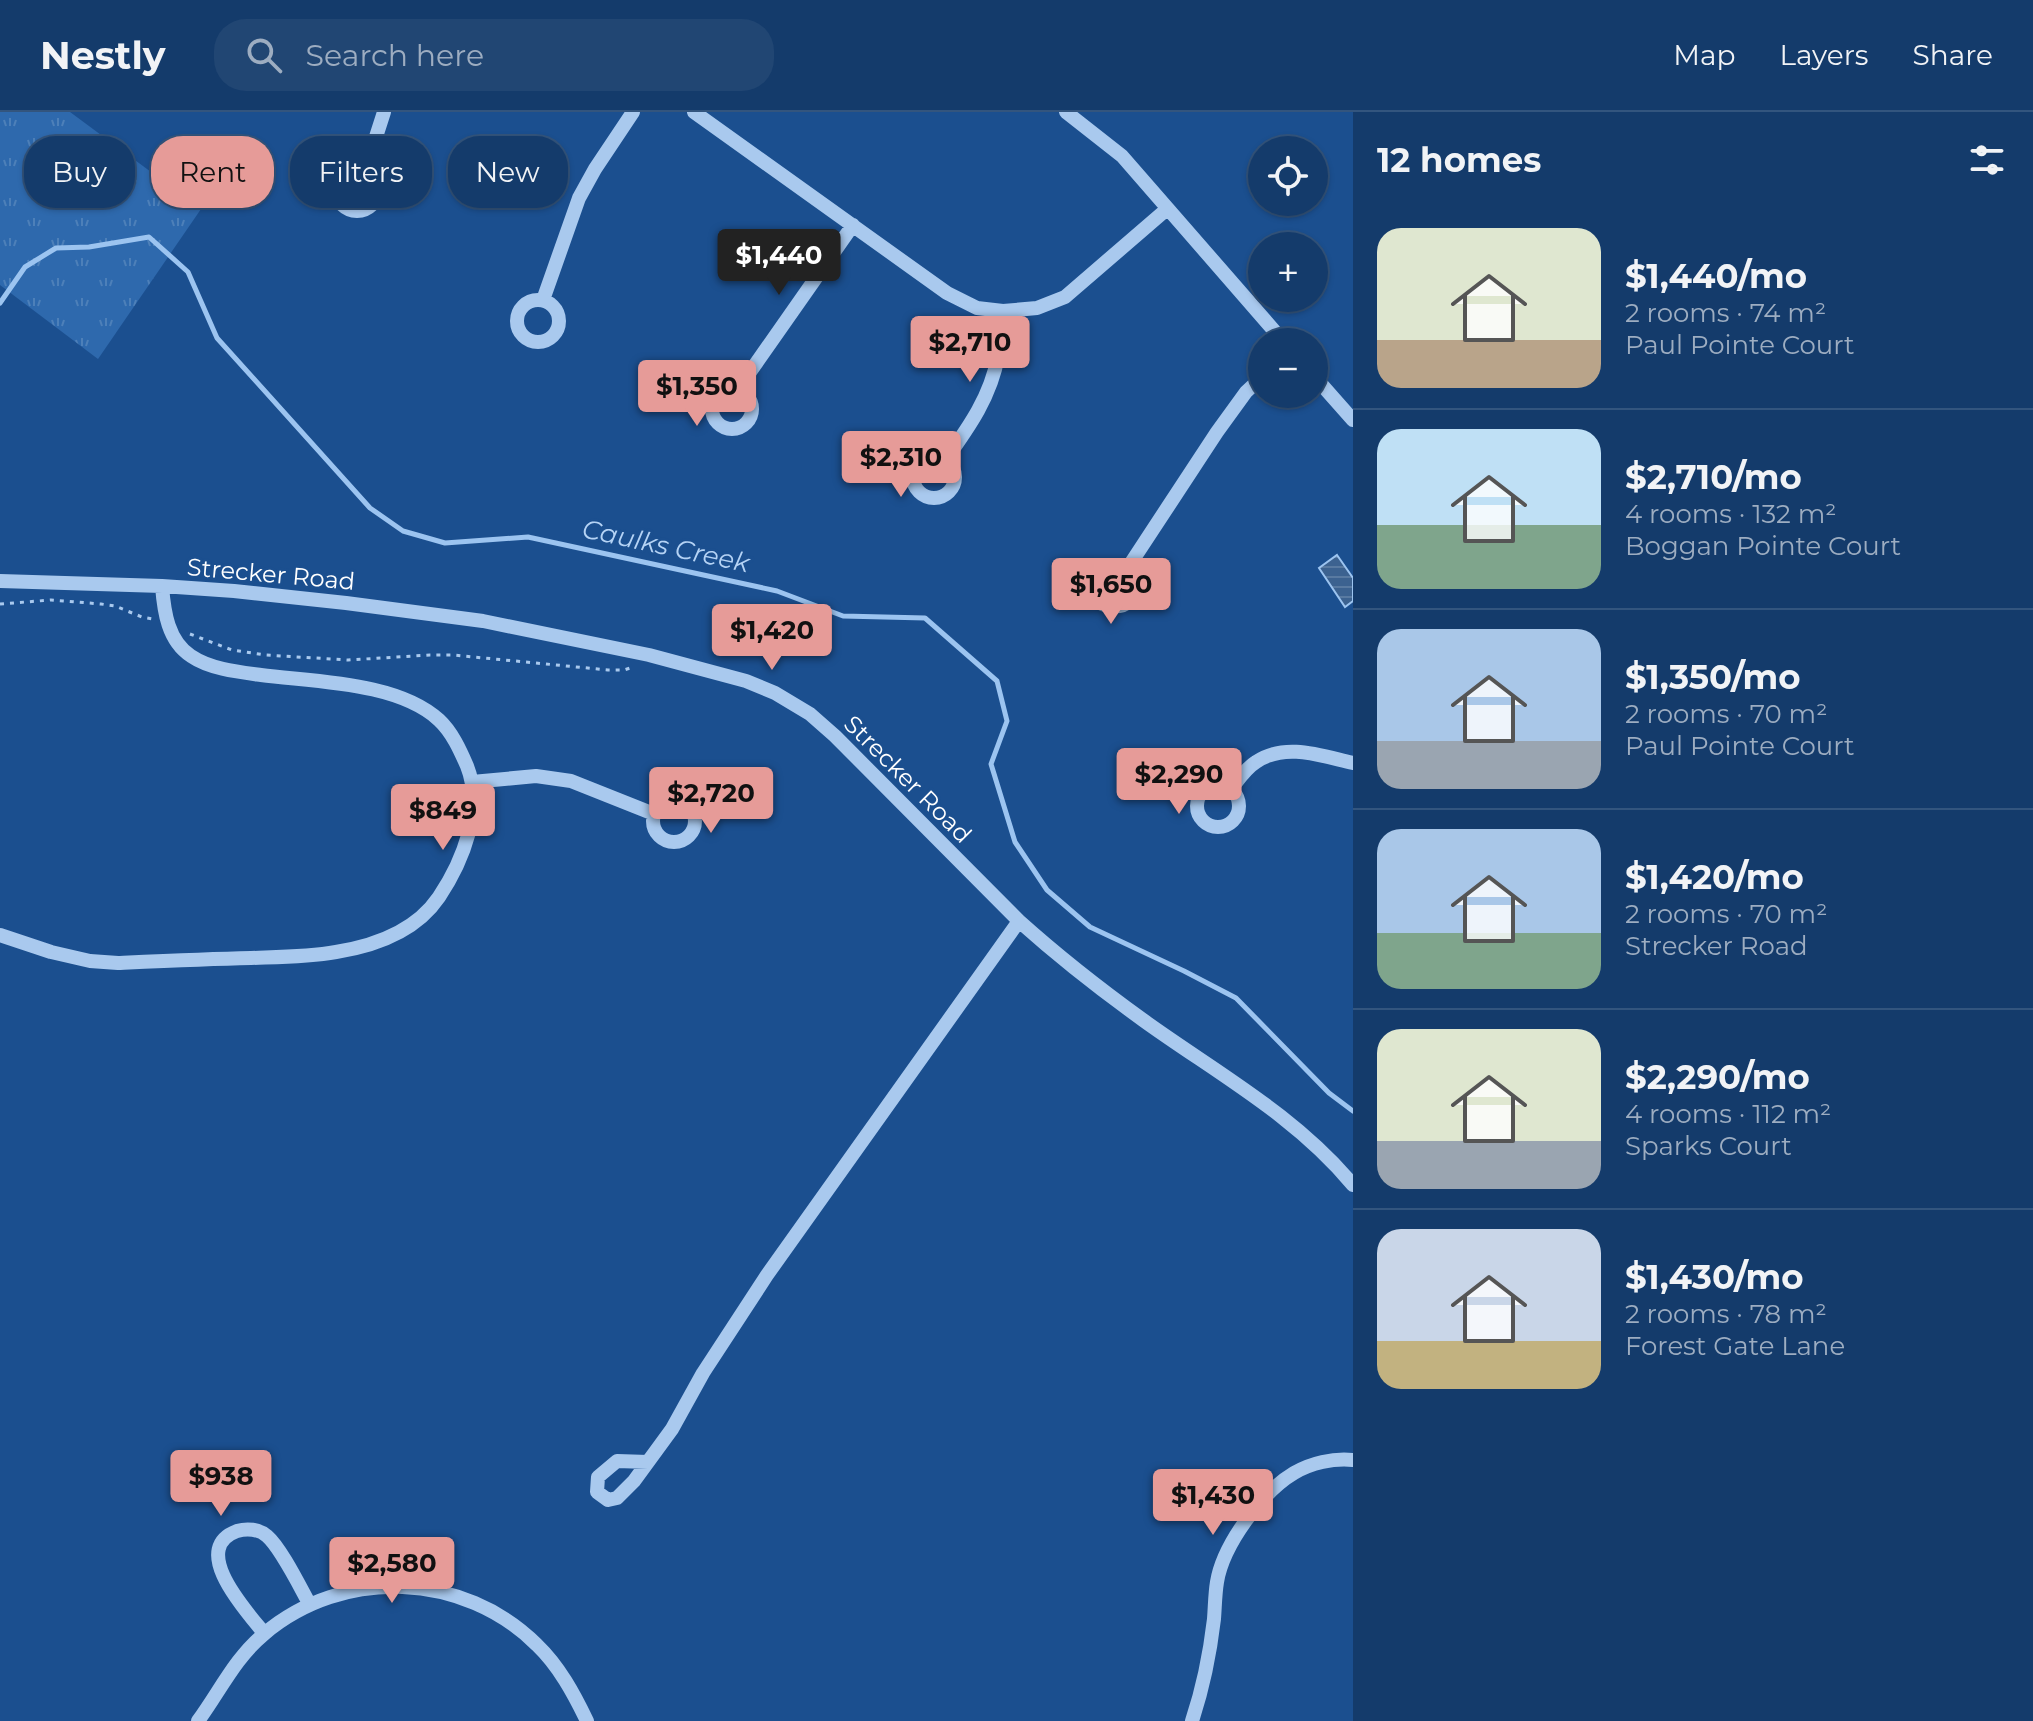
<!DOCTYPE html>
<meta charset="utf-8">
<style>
body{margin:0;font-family:Montserrat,sans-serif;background:#214673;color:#f1f3f6;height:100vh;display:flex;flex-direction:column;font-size:30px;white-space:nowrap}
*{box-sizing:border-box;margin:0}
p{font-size:26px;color:#9dadc1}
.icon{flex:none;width:44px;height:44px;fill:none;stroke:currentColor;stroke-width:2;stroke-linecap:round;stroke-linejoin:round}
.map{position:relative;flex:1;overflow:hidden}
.sheet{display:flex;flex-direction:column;background:#143b6b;width:680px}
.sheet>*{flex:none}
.guide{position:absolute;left:24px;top:24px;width:760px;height:72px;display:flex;gap:16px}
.controls{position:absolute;left:1248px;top:24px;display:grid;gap:16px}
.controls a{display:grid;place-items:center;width:80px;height:80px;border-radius:50%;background:#143b6b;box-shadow:0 2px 6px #0004,0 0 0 2px #33557e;font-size:40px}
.price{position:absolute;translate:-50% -68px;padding:0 18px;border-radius:8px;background:#e69b98;color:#111;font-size:26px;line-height:52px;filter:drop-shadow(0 2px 4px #0008)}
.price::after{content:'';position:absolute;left:50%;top:48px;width:24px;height:18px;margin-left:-12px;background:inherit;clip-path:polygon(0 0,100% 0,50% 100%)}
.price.current{background:#222;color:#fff}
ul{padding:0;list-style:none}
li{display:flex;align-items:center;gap:24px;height:200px;padding:0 24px}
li+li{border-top:2px solid #33557e}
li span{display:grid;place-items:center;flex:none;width:224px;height:160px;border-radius:24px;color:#555}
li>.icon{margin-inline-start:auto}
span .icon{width:96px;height:96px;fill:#fffc;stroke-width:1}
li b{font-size:34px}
h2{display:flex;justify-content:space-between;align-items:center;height:96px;padding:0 24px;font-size:34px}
.pill{padding:0 28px;border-radius:32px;background:#143b6b;box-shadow:0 2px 6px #0004,0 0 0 2px #33557e;font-size:28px;line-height:72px}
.pill.current{background:#e69b98;color:#111}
header{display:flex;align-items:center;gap:48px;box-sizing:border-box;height:112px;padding:0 40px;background:#143b6b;border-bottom:2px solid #33557e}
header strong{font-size:38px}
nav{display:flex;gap:44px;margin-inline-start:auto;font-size:28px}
.search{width:560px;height:72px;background:#214673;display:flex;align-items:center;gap:20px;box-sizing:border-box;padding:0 28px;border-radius:32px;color:#9dadc1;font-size:30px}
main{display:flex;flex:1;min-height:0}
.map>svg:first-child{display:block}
.grass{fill:url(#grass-tufts)}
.water{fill:url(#water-rules);stroke:#9cc4f0;stroke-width:2}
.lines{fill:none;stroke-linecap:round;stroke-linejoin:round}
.stream{stroke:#9cc4f0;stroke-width:5}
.path{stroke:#a9c9ee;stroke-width:3;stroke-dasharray:4 6;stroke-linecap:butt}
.minor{stroke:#a9c9ee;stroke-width:14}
.labels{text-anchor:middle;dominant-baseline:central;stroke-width:6;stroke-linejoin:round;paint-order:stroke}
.street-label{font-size:24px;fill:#fff;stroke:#1b4f8f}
.water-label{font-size:26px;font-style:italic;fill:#b5d3f5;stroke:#1b4f8f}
</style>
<header>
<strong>Nestly</strong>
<div class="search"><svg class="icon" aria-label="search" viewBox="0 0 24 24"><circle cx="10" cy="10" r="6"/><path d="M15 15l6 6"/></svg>Search here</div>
<nav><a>Map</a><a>Layers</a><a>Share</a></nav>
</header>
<main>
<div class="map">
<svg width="1353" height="1609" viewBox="0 0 1353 1609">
<defs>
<pattern id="grass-tufts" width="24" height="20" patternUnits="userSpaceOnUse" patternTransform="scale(2)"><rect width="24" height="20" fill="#2e69ad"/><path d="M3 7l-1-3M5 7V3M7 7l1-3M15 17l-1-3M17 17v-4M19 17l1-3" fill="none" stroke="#4d80b9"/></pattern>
<pattern id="water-rules" width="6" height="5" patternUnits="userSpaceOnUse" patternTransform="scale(2)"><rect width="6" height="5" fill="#3c6290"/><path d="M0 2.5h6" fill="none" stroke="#597aa1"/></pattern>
</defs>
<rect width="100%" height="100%" fill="#1b4f8f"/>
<path class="grass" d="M0,0H70L201,97L98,247L0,173Z"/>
<path class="water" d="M1337,443L1353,466V489L1345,495L1319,456Z"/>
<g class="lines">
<path class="stream" d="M0,191L25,155L56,136L89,135L149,125L188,160L217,226L370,396L403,419L445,431L528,425L777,479L843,504L925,506L997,569L1007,609L991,652L1015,730L1047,778L1090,815L1184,859L1236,886L1329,981L1353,999"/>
<path class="path" d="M0,492L51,488L101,492L115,494L142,505L153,507
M190,522L232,538L265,543L348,548L430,543H453L608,558H624L633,555"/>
<path class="minor" d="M694,0L947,181L977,196L1003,199L1037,196L1065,185L1167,97
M1066,0L1122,44L1284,230
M336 78a21 21 0 1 1 42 0a21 21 0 1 1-42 0Z
M365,59L384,0
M517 209a21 21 0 1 1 42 0a21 21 0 1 1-42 0Z
M543,188L579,86L595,57L633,0
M1314,264L1353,308
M712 297a20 20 0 1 1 40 0a20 20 0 1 1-40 0Z
M740,278L750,260L853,113
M913 365a21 21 0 1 1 42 0a21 21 0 1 1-42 0Z
M946,347C969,315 991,284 998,244C1001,230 1002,214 1003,199
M1120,457H1127C1129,461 1132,464 1134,469C1145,506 1076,500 1098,468C1104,459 1110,458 1120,457Z
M1127,457L1217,320L1246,280L1262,265
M0,469L162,474L234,479L346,491L483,509L649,543L746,569L775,581L810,602L835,624L1019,809C1058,844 1100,877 1143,908C1215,960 1295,1003 1353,1073
M472,670L536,664L571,669L654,702
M1197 694a21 21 0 1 1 42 0a21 21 0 1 1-42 0Z
M1231,677C1238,668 1246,656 1256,650C1285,630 1322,644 1353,651
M653 709a21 21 0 1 1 42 0a21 21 0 1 1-42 0Z
M0,823L51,840L90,849L118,851C163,849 207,847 251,846C280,845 308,845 336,840C374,834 416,819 439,785C463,749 484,697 467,654C460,638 452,620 439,608C398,570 315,570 261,563C238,560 210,557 191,544C168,529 164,500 162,474
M648,1350L617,1349L598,1365L597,1380L608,1388L617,1386L634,1369L672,1317L703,1261L767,1163L1019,809
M264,1521C248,1501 188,1437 237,1419C247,1416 259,1417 267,1424C281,1436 300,1475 310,1493
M198,1609C220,1579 235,1546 264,1522C343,1455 464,1460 537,1533C559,1554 574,1582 587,1609
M1192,1609C1203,1576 1210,1541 1214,1507C1215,1494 1215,1482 1217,1470C1223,1433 1262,1380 1294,1361C1311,1351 1333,1346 1353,1348"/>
</g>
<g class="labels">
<g class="street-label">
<text transform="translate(271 462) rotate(5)">Strecker Road</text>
<text transform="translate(908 667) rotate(45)">Strecker Road</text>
</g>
<g class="water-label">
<text transform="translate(666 434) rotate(12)">Caulks Creek</text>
</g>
</g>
</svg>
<div class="controls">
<a><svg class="icon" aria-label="locate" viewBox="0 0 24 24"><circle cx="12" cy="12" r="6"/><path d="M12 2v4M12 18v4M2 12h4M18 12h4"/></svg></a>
<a>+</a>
<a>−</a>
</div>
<b class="price current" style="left:779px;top:185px">$1,440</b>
<b class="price" style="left:970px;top:272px">$2,710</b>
<b class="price" style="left:697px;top:316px">$1,350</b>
<b class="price" style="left:901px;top:387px">$2,310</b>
<b class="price" style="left:1111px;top:514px">$1,650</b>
<b class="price" style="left:772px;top:560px">$1,420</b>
<b class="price" style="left:1179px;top:704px">$2,290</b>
<b class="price" style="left:711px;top:723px">$2,720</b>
<b class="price" style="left:443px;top:740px">$849</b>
<b class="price" style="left:221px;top:1406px">$938</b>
<b class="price" style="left:1213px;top:1425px">$1,430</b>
<b class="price" style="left:392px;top:1493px">$2,580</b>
<div class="guide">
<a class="pill">Buy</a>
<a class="pill current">Rent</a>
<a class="pill">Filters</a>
<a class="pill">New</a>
</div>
</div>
<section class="sheet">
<h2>12 homes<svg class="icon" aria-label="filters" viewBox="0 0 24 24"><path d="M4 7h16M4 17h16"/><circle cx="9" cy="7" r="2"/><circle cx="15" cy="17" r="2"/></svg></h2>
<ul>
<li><span style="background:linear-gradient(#dfe7d0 70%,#b9a48a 0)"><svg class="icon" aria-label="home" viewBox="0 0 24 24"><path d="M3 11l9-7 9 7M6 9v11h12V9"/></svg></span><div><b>$1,440/mo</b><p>2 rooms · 74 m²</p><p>Paul Pointe Court</p></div></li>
<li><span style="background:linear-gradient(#bfe0f5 60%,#7fa58c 0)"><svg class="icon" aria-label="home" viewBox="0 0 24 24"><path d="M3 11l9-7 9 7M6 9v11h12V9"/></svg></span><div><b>$2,710/mo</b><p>4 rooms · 132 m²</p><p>Boggan Pointe Court</p></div></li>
<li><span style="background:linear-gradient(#a9c7e8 70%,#9aa5b1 0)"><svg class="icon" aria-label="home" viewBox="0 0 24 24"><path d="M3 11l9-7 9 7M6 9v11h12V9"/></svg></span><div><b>$1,350/mo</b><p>2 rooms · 70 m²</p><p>Paul Pointe Court</p></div></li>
<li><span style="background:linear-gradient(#a9c7e8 65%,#7fa58c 0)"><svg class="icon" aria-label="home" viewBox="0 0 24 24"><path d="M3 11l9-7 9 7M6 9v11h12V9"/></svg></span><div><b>$1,420/mo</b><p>2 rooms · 70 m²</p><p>Strecker Road</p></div></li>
<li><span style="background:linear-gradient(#dfe7d0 70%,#9aa5b1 0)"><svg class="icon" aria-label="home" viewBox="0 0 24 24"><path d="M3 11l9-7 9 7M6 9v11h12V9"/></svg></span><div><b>$2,290/mo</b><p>4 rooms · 112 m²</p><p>Sparks Court</p></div></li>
<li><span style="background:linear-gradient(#c9d6e8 70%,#c2b280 0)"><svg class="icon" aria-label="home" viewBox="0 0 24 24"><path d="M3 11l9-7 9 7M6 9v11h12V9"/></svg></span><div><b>$1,430/mo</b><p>2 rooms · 78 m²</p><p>Forest Gate Lane</p></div></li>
</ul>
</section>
</main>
